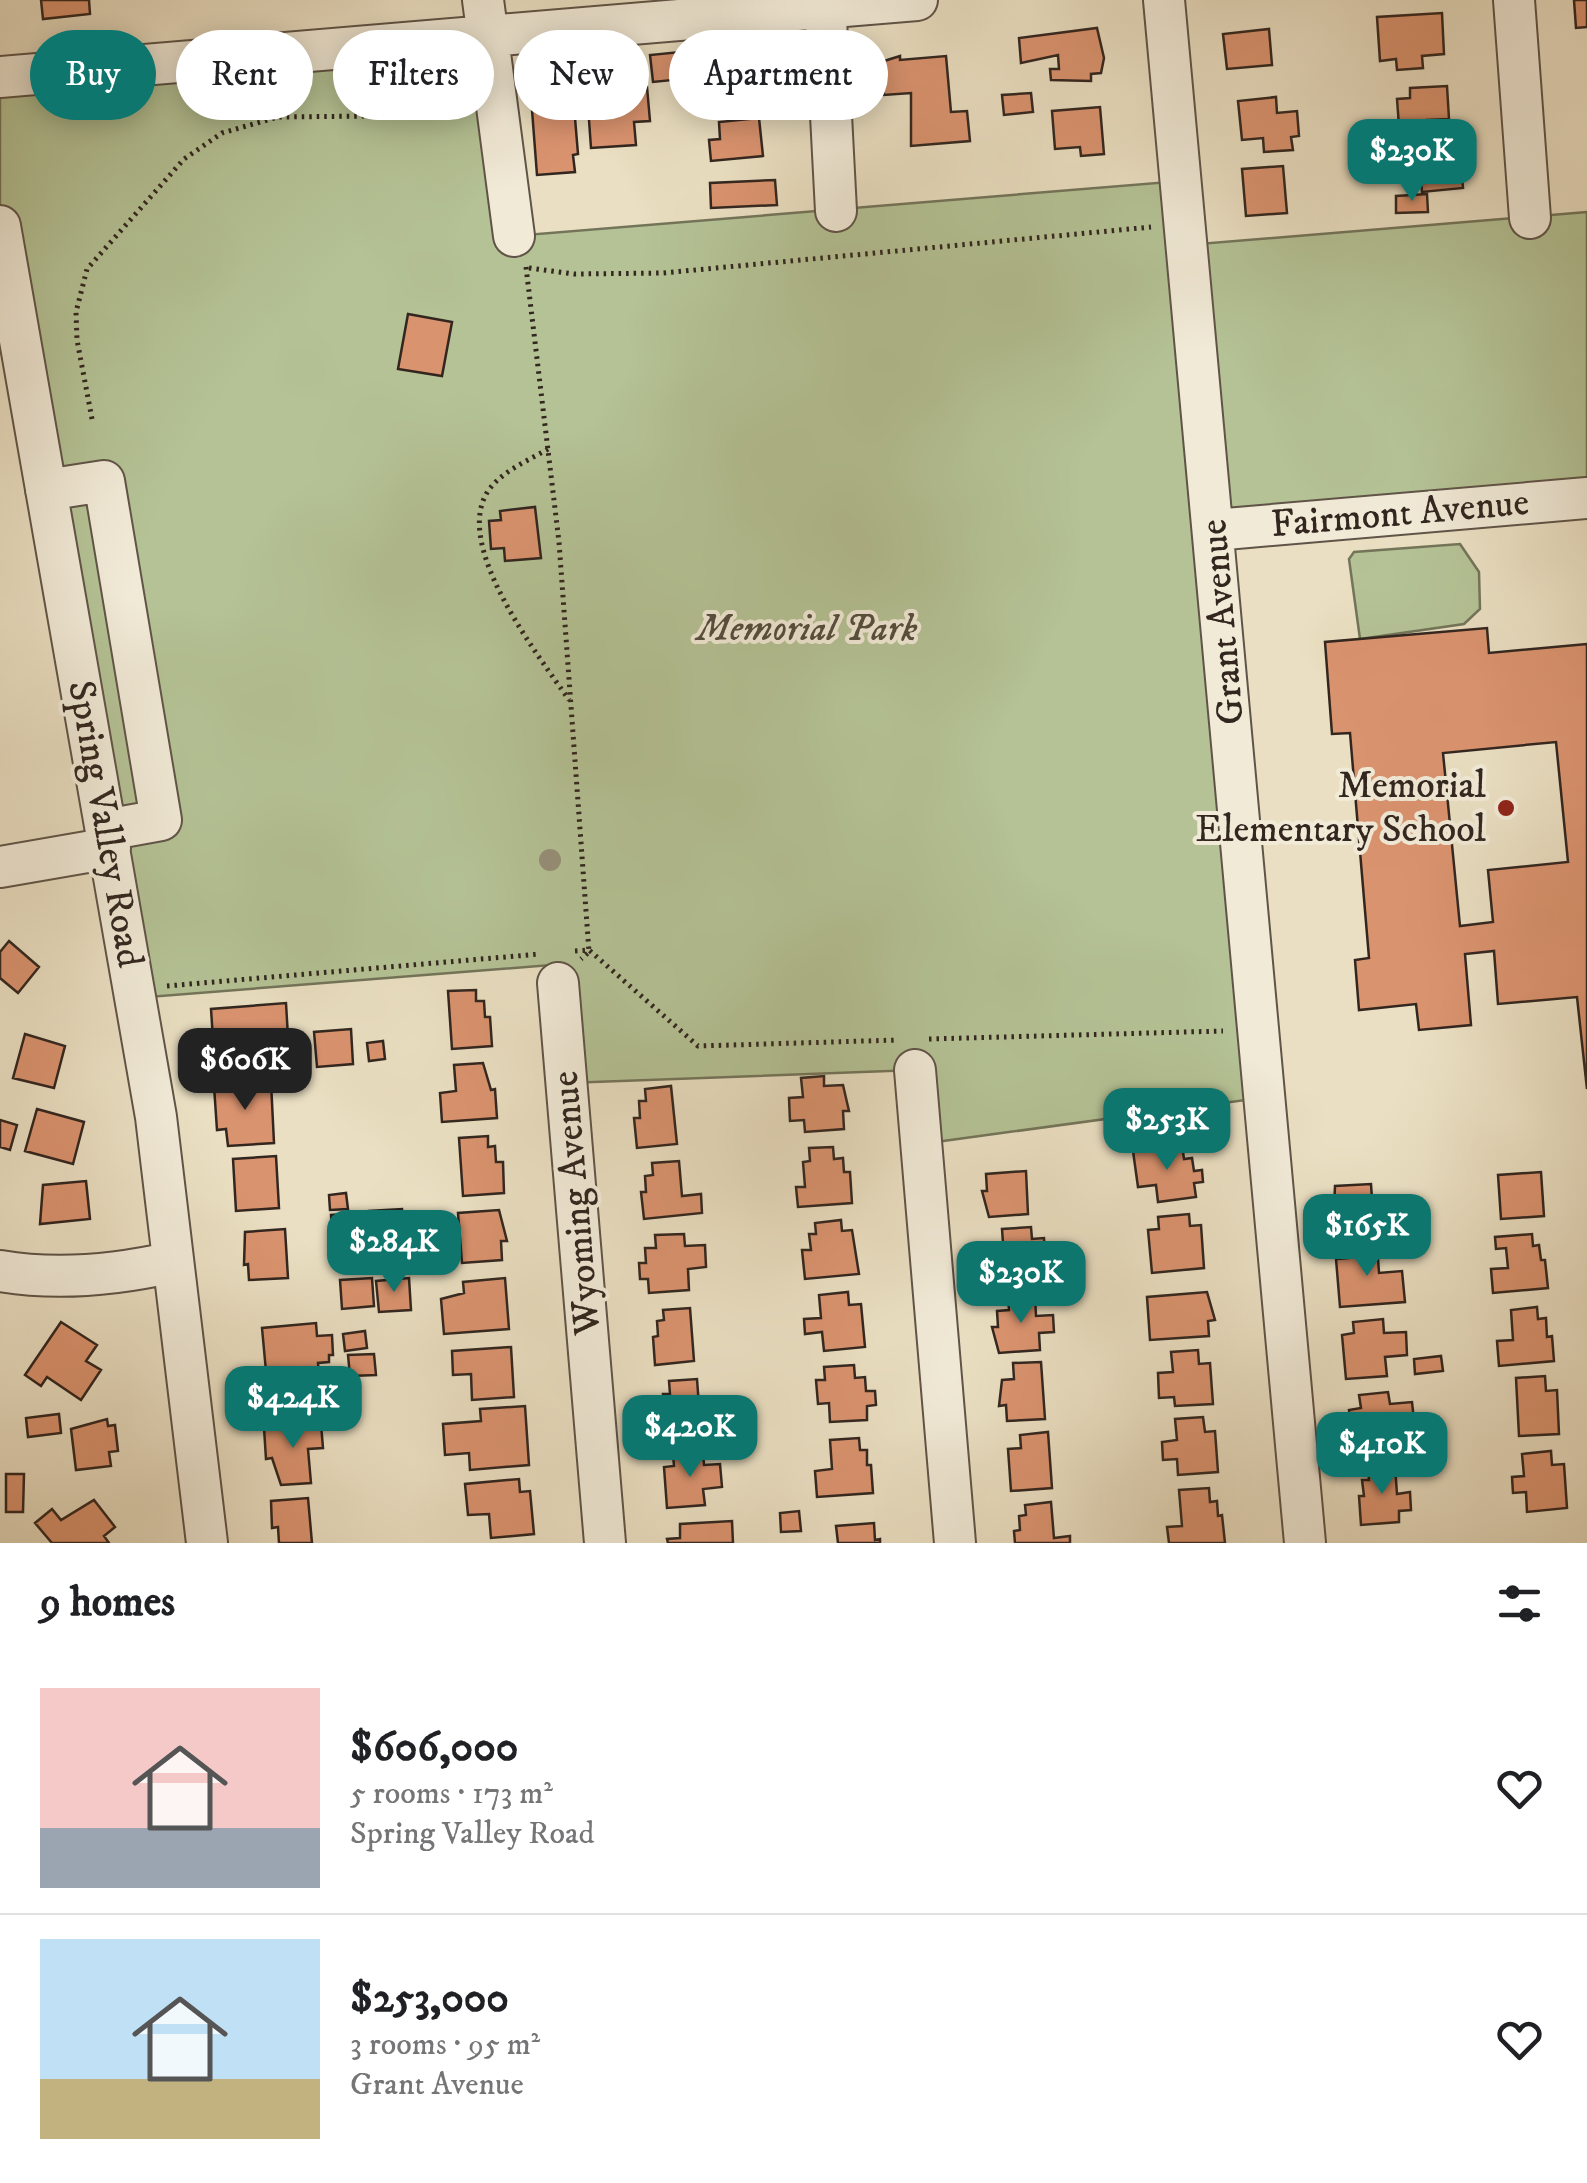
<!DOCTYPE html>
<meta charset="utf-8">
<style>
body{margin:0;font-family:"IM FELL DW Pica",serif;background:#f2f2f2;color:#202124;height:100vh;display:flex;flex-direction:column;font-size:38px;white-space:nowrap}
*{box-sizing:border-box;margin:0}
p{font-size:32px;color:#757577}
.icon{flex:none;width:55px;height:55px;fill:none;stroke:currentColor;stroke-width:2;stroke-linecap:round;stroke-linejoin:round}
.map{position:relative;height:1543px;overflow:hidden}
.details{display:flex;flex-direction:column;background:#fff;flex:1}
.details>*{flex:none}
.guide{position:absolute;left:30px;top:30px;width:1000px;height:90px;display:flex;gap:20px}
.price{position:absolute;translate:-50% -85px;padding:0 22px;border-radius:20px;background:#0f766e;color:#fff;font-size:32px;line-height:65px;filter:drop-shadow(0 2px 5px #0008)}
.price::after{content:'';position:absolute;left:50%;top:60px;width:30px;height:22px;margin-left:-15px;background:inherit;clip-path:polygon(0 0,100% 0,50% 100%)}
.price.on{background:#222;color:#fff}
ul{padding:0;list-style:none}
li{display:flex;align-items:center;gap:30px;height:250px;padding:0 40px}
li+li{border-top:2px solid #e0e0e0}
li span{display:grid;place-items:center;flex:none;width:280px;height:200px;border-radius:0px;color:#555}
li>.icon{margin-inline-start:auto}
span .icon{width:120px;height:120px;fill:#fffc;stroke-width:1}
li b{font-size:42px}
h2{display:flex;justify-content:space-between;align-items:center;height:120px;padding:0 40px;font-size:42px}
.chip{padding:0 35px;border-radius:45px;background:#fff;box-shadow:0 5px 25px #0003;font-size:35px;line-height:90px}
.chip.on{background:#0f766e;color:#fff}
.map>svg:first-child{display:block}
.green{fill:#b4c295;stroke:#73745a;stroke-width:2.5}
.building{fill:#da936f;stroke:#32261f;stroke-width:2.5;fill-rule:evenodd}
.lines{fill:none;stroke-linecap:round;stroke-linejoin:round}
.minor-casing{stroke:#605448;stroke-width:44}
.path{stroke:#32261f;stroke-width:5;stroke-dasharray:2.5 5;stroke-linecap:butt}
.minor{stroke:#f1ead7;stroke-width:40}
.tree{fill:#968f78}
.poi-dot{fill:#8f2418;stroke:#f1ead7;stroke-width:4}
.labels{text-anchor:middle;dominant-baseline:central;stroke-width:8;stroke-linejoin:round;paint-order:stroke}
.street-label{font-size:38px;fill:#32261f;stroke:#f1ead7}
.park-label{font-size:38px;font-style:italic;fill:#524d3c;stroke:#f1ead7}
.poi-label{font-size:38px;fill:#32261f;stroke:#f1ead7;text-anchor:end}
</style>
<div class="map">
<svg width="1587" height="1543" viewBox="0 0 1587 1543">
<rect width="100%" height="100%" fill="#eadfc2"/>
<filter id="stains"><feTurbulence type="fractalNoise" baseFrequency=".002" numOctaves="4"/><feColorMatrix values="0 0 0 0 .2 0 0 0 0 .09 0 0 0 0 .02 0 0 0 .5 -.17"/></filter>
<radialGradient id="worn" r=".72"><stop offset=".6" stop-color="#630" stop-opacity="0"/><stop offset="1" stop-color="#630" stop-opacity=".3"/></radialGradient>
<path class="green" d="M486,36L514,236L1181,181L1187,245L1587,212V499L1214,531L1268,1097L921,1144L915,1070L567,1083L563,964L136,998L0,226V77Z
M1460,544L1479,572L1480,609L1464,624L1360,639L1349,559L1354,552Z"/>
<path class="building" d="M41,0H89L90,14L43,19Z
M1574,0H1587V27L1576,28Z
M1442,13L1444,54L1422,56L1423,68L1397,70L1396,59L1380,61L1377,17Z
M1097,28L1104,58L1101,73L1091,74V81L1051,80L1050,69H1059L1058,55L1021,63L1019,38Z
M1269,29L1272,65L1227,69L1223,34Z
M680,52L683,79L653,82L650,55Z
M900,56V60L946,56L951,112L967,111L970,141L911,146V93L884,95L881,62Z
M755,57L757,97L714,100L712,60Z
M1447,86L1449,119L1427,120L1428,136L1405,137L1404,126H1399L1397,99L1410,98V88Z
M647,87L650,121L634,122L636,145L591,148L587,92Z
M1031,93L1033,112L1004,115L1002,95Z
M573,94L578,154L573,155L575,172L537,175L531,97Z
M1276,97L1277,113L1297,111L1299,136L1291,137L1293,150L1264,152L1263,138L1242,140L1238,101Z
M1100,107L1104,154L1081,156L1080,147L1055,149L1052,111Z
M759,118L763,156L711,161L709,140L720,139L719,122Z
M1460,152L1463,188L1422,192L1419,155Z
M1283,166L1287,213L1246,216L1242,169Z
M775,180L777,205L711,208L710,183Z
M1427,194L1428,212L1396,213V196Z
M408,314L452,322L442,376L398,369Z
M535,507L541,558L505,561L504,548L491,549L489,521L501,520L500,511Z
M1487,628L1489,653L1587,644V1089L1577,997L1498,1004L1494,951L1465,954L1471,1025L1419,1030L1416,1004L1359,1010L1355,960L1369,958L1350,733L1332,734L1325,642ZM1556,742L1568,862L1488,870L1493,922L1460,926L1443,753Z
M9,941L39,967L18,993L0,978V952Z
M476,990V1001H484L485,1017H490L492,1046L452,1049L448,991Z
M286,1003L288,1037L255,1040L256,1052L220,1054L219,1039H213L211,1009Z
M351,1029L353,1064L317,1067L314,1032Z
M25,1034L65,1046L54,1088L13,1078Z
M383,1041L385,1059L369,1061L367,1043Z
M483,1063L491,1090L495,1089L497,1118L442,1122L440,1093L456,1091L454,1065Z
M824,1076V1086L843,1085L849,1111H843L844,1129L805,1132L804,1120L790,1121L789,1098L803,1097L801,1078Z
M271,1082L274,1143L228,1146L226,1129L217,1130L214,1086Z
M671,1086L677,1144L637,1148L634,1118H640L639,1101H646L645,1089Z
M37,1109L84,1122L73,1164L25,1151Z
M0,1120L17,1125L10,1150L0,1147Z
M488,1136V1147L495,1146L496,1162H503L504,1193L463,1196L459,1138Z
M1182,1145L1184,1159L1192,1158L1194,1171L1202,1170L1203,1182L1194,1183L1196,1197L1158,1202L1156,1185L1138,1187L1133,1151Z
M833,1147L834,1159L843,1158L844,1172H850L852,1203L798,1207L796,1187H805L803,1162L810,1161L809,1148Z
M276,1156L279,1208L236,1211L233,1159Z
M679,1161L682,1196L701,1194L702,1213L644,1219L641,1192H646L645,1176L653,1175L652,1163Z
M1026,1171L1028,1214L989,1217L982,1191H987L986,1174Z
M1541,1172L1544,1216L1501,1219L1498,1175Z
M86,1181L90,1219L40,1224L43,1185Z
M1371,1184L1372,1199L1390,1198L1392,1229L1333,1232L1335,1186Z
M346,1193L348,1209L330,1210L329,1195Z
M402,1209L404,1240L370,1242L369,1211Z
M499,1210L507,1241H501L502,1260L462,1263L458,1213Z
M363,1213L365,1245L333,1247L331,1215Z
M1189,1214L1190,1226L1201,1225L1204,1268L1152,1273L1148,1230L1159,1229L1158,1217Z
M841,1220L842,1231L852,1230L859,1274L805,1279L802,1250H811L809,1234H816L815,1223Z
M1031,1227L1032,1239L1044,1238L1047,1282L994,1286L986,1257H993V1243H1003L1002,1229Z
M285,1229L288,1278L249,1280L248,1264L244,1265L245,1232Z
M684,1234L685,1246L705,1245L706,1267L688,1269L689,1290L649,1293L648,1279H640L639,1263H646L645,1248H656L655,1235Z
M1532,1234L1533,1246L1539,1245L1541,1260H1545L1548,1288L1493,1293L1491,1269L1508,1268L1506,1248L1496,1249L1495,1237Z
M1377,1244L1379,1273L1402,1271L1405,1302L1340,1307L1336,1259L1348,1258L1346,1247Z
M372,1278L374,1306L342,1309L340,1280Z
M409,1278L411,1310L379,1312L376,1281Z
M505,1278L509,1329L444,1334L441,1299L464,1293L463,1282Z
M848,1292L849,1305L861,1304L865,1347L824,1351L822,1332L805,1334L804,1319L821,1318L819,1295Z
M1207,1292L1215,1320L1208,1321L1209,1336L1150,1340L1147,1297Z
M1035,1296L1036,1316L1053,1315L1054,1332L1039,1333L1040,1350L999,1353L992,1327H998L997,1311L1009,1310L1008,1298Z
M1537,1307L1538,1319L1546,1318L1547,1337L1552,1336L1554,1361L1499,1366L1497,1341L1513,1340L1511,1310Z
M690,1308L694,1361L655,1365L653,1337L658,1336L657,1321L664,1320L663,1310Z
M1383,1319L1384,1333L1406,1332L1407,1355L1385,1357L1387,1376L1346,1379L1342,1335L1354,1333L1353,1322Z
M61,1322L97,1345L86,1361L101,1370L81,1400L47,1377L41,1386L25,1375Z
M316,1323L317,1336L332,1335L333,1355H329V1362L318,1363L319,1377L267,1382L262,1328Z
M365,1331L367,1348L345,1351L343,1334Z
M511,1347L514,1397L472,1400L471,1374L453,1375L452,1351Z
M1198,1350L1199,1364L1210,1363L1213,1404L1175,1406L1174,1397L1159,1398L1158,1373L1173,1372L1171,1352Z
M374,1354L376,1375L350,1376L348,1355Z
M1441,1356L1443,1371L1415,1374L1414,1359Z
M1041,1362L1045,1419L1007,1421L1006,1405L999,1406L1002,1380L1014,1379L1013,1363Z
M854,1365L855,1378L865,1377L866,1391H875L876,1405L867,1406V1420L830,1422L829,1403L818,1404L816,1380H825L824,1367Z
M1545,1376L1546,1391L1557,1390L1559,1434L1519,1436L1516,1378Z
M697,1379L701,1434L662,1438L660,1409H664L663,1394H670L669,1381Z
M1388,1392L1390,1404L1412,1402L1417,1447L1354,1454L1349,1410L1361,1408L1359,1395Z
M525,1406L529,1465L470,1470L469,1453L445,1455L443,1424L481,1421L480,1409Z
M59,1414L61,1433L28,1437L26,1418Z
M1203,1417L1205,1432L1215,1431L1218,1472L1178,1475L1177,1459L1163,1460L1162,1442L1177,1440L1175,1419Z
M107,1419L108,1426L115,1425L118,1451L109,1452L111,1466L76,1470L71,1429Z
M321,1424L323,1448L308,1449L311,1483L281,1485L272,1458L266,1459L264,1428Z
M1048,1432L1052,1488L1011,1491L1008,1449L1021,1448L1020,1435Z
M859,1438L860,1450H867V1465H871L873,1493L817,1497L815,1471L832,1469L830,1440Z
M703,1451L704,1465L720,1464L722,1487L703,1489L705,1505L667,1508L664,1467L674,1466L673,1454Z
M1551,1451L1552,1465L1564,1464L1567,1508L1527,1512L1526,1492L1513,1493L1512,1477L1524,1476L1522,1454Z
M1395,1466L1397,1494L1410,1492L1411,1510L1399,1511V1522L1361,1525L1359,1496H1364L1362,1480H1369L1368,1467Z
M6,1474H24L23,1512H6Z
M519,1479L520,1492L530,1491L534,1534L491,1538L489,1514L468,1515L465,1484Z
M1209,1488L1210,1502L1217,1501L1218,1516L1222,1515L1225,1543H1169L1167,1527L1182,1526L1179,1490Z
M308,1498L312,1543H279L278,1527L272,1528L271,1501Z
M94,1500L115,1527L104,1536L109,1543H52L35,1523L52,1509L61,1520Z
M1051,1502L1054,1538L1070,1536V1543H1015L1014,1531L1020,1530L1019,1516L1026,1515L1025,1505Z
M799,1511L801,1531L781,1532L780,1513Z
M732,1521L733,1543H668L667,1539L680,1538V1524Z
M874,1523L875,1540L880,1539V1543H838L836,1526Z"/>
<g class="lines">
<defs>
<path id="minor" d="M483,0L514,236
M825,0L836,211
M1164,0L1305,1543
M1514,0L1530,218
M0,77L917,0
M0,226L156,1117L207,1543
M46,490L104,481L161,820L106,830
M1214,530L1587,498
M0,867L110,848
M558,983L605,1543
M915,1070L955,1543
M0,1271C59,1281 116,1275 173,1262"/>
</defs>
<use href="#minor" class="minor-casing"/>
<path class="path" d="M526,267L559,542L589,952L581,959
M529,268L574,274L663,273L1151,227
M92,419L77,340L76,312L87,269L184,159L222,133L278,117L370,116L403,110L463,115
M548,449C529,460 505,470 491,487C447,541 540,657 569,700
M575,951L589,950L698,1046L898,1040
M167,986L540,954
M929,1039L1223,1031"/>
<use href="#minor" class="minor"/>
</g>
<circle class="tree" cx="550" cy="860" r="11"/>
<circle class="poi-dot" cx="1506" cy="808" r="10"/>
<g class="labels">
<g class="street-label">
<text transform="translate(1400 514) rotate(-5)">Fairmont Avenue</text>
<text transform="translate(1223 622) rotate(-95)">Grant Avenue</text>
<text transform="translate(105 824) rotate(80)">Spring Valley Road</text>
<text transform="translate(577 1203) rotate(-95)">Wyoming Avenue</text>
</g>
<g class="park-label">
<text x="807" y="629">Memorial Park</text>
</g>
<g class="poi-label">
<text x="1486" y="786">Memorial<tspan x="1486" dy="44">Elementary School</tspan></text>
</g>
</g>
<rect width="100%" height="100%" filter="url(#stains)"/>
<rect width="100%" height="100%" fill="url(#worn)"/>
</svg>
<b class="price" style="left:1412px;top:204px">$230K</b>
<b class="price on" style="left:245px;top:1113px">$606K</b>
<b class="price" style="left:1167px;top:1173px">$253K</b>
<b class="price" style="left:1367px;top:1279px">$165K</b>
<b class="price" style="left:394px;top:1295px">$284K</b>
<b class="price" style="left:1021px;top:1326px">$230K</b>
<b class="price" style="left:293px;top:1451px">$424K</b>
<b class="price" style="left:690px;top:1480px">$420K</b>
<b class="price" style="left:1382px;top:1497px">$410K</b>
<div class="guide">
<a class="chip on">Buy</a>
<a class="chip">Rent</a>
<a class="chip">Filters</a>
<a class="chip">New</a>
<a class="chip">Apartment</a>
</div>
</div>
<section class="details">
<h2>9 homes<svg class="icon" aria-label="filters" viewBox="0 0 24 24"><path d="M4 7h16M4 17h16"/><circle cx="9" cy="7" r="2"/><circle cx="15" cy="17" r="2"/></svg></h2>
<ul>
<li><span style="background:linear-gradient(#f6c9c9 70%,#9aa5b1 0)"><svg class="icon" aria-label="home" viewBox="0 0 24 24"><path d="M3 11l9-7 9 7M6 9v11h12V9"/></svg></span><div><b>$606,000</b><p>5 rooms · 173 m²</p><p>Spring Valley Road</p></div><svg class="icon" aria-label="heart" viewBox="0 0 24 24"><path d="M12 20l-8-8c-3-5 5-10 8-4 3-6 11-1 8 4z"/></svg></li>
<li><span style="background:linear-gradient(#bfe0f5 70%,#c2b280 0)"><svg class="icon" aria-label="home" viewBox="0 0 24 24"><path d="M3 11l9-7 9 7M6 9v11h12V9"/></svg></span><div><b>$253,000</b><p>3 rooms · 95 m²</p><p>Grant Avenue</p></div><svg class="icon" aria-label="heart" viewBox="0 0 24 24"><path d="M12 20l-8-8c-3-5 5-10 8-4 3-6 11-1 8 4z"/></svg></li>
</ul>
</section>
